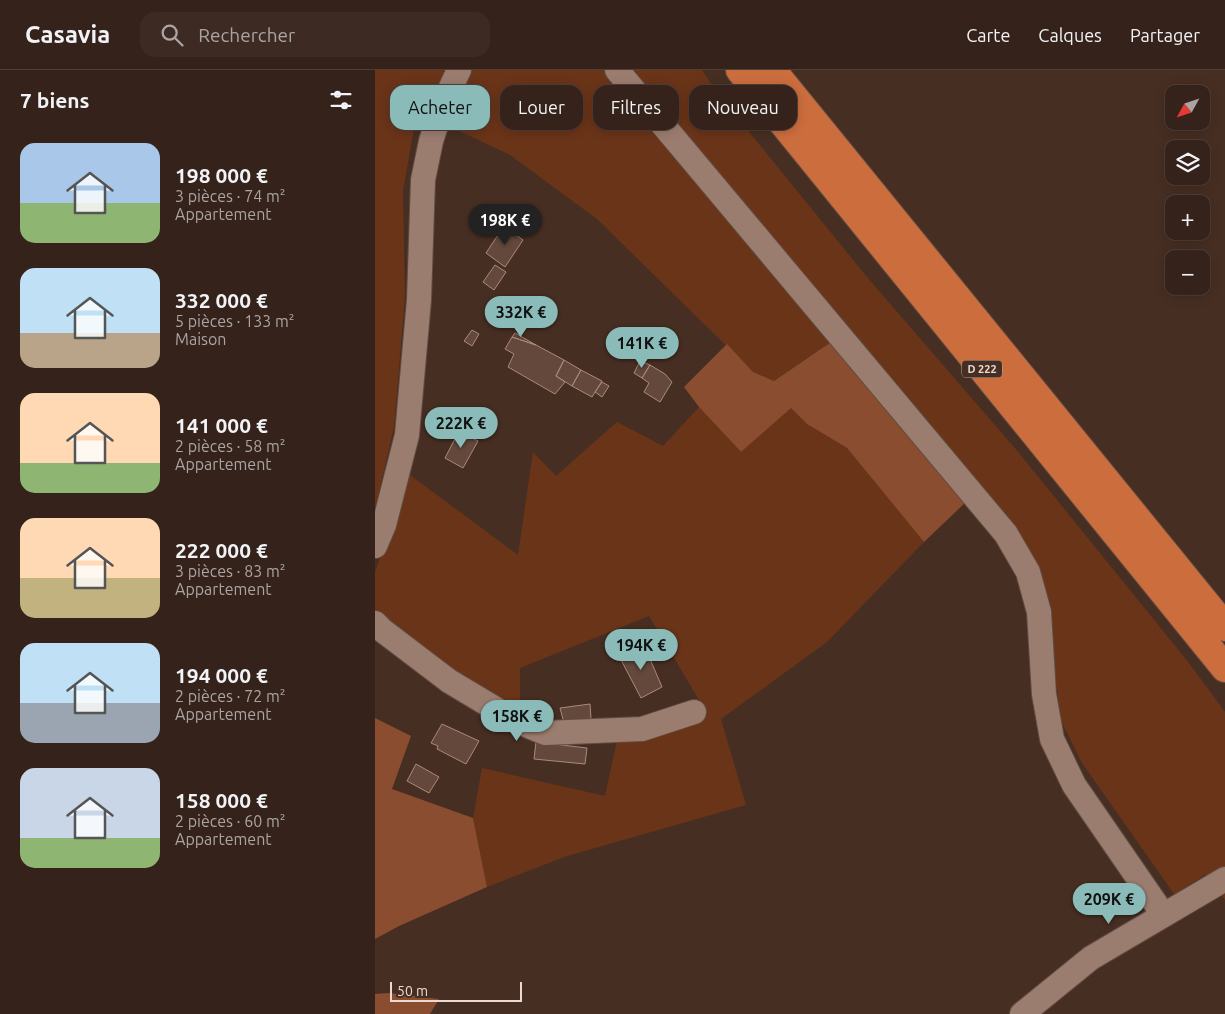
<!DOCTYPE html>
<html lang="fr">
<meta charset="utf-8">
<style>
body{margin:0;font-family:Ubuntu,sans-serif;background:#3d2a23;color:#f1f3f6;height:100vh;display:flex;flex-direction:column;font-size:19px;white-space:nowrap}
*{box-sizing:border-box;margin:0}
p{font-size:16px;color:#aaa4a2}
.icon{flex:none;width:28px;height:28px;fill:none;stroke:currentColor;stroke-width:2;stroke-linecap:round;stroke-linejoin:round}
.map{position:relative;flex:1;overflow:hidden}
.details{display:flex;flex-direction:column;background:#35221a;width:375px}
.details>*{flex:none}
.banner{position:absolute;left:15px;top:15px;width:475px;height:45px;display:flex;gap:10px}
.needle{width:32px;rotate:230deg}
.fabs{position:absolute;left:790px;top:15px;display:grid;gap:10px}
.fabs a{display:grid;place-items:center;width:45px;height:45px;border-radius:10px;background:#35221a;box-shadow:0 2px 12px #0003,0 0 0 1px #4f3f39;font-size:25px}
.scale{position:absolute;left:15px;bottom:12px;width:132px;box-sizing:border-box;padding-left:5px;border:2px solid #ebdad3;border-top:0;font-size:14px;line-height:18px;white-space:nowrap;color:#ebdad3;-webkit-text-stroke:4px #472e22;paint-order:stroke}
.price{position:absolute;translate:-50% -42px;padding:0 11px;border-radius:18px;background:#8bbbb9;color:#111;font-size:16px;line-height:32px;filter:drop-shadow(0 1px 2px #0008)}
.price::after{content:'';position:absolute;left:50%;top:30px;width:15px;height:11px;margin-left:-8px;background:inherit;clip-path:polygon(0 0,100% 0,50% 100%)}
.price.on{background:#222;color:#fff}
ul{padding:0;list-style:none}
li{display:flex;align-items:center;gap:15px;height:125px;padding:0 20px}
li span{display:grid;place-items:center;flex:none;width:140px;height:100px;border-radius:15px;color:#555}
li>.icon{margin-inline-start:auto}
span .icon{width:60px;height:60px;fill:#fffc;stroke-width:1}
li b{font-size:21px}
h2{display:flex;justify-content:space-between;align-items:center;height:60px;padding:0 20px;font-size:21px}
.chip{padding:0 18px;border-radius:15px;background:#35221a;box-shadow:0 2px 12px #0003,0 0 0 1px #4f3f39;font-size:18px;line-height:45px}
.chip.on{background:#8bbbb9;color:#111}
header{display:flex;align-items:center;gap:30px;box-sizing:border-box;height:70px;padding:0 25px;background:#35221a;border-bottom:1px solid #4f3f39}
header strong{font-size:24px}
nav{display:flex;gap:28px;margin-inline-start:auto;font-size:18px}
.search{width:350px;height:45px;background:#3d2a23;display:flex;align-items:center;gap:12px;box-sizing:border-box;padding:0 18px;border-radius:15px;color:#aaa4a2;font-size:19px}
main{display:flex;flex:1;min-height:0}
.map>svg:first-child{display:block}
.green{fill:#6a3419}
.forest{fill:#8b4d2f}
.building{fill:#63483b;stroke:#a98b7d}
.lines{fill:none;stroke-linecap:round;stroke-linejoin:round}
.minor-casing{stroke:#614c42;stroke-width:26}
.highway-casing{stroke:#614c42;stroke-width:30}
.minor{stroke:#9b7d6f;stroke-width:24}
.highway{stroke:#cc6d3e;stroke-width:28}
.labels{text-anchor:middle;dominant-baseline:central;stroke-width:5;stroke-linejoin:round;paint-order:stroke}
.shield{fill:#472e22;stroke:#baa69e;stroke-width:1}
.shield-label{font-size:11px;font-weight:bold;fill:#ebdad3}
</style>
<header>
<strong>Casavia</strong>
<div class="search"><svg class="icon" aria-label="search" viewBox="0 0 24 24"><circle cx="10" cy="10" r="6"/><path d="M15 15l6 6"/></svg>Rechercher</div>
<nav><a>Carte</a><a>Calques</a><a>Partager</a></nav>
</header>
<main>
<section class="details">
<h2>7 biens<svg class="icon" aria-label="filters" viewBox="0 0 24 24"><path d="M4 7h16M4 17h16"/><circle cx="9" cy="7" r="2"/><circle cx="15" cy="17" r="2"/></svg></h2>
<ul>
<li><span style="background:linear-gradient(#a9c7e8 60%,#8fb573 0)"><svg class="icon" aria-label="home" viewBox="0 0 24 24"><path d="M3 11l9-7 9 7M6 9v11h12V9"/></svg></span><div><b>198 000 €</b><p>3 pièces · 74 m²</p><p>Appartement</p></div></li>
<li><span style="background:linear-gradient(#bfe0f5 65%,#b9a48a 0)"><svg class="icon" aria-label="home" viewBox="0 0 24 24"><path d="M3 11l9-7 9 7M6 9v11h12V9"/></svg></span><div><b>332 000 €</b><p>5 pièces · 133 m²</p><p>Maison</p></div></li>
<li><span style="background:linear-gradient(#ffd9b3 70%,#8fb573 0)"><svg class="icon" aria-label="home" viewBox="0 0 24 24"><path d="M3 11l9-7 9 7M6 9v11h12V9"/></svg></span><div><b>141 000 €</b><p>2 pièces · 58 m²</p><p>Appartement</p></div></li>
<li><span style="background:linear-gradient(#ffd9b3 60%,#c2b280 0)"><svg class="icon" aria-label="home" viewBox="0 0 24 24"><path d="M3 11l9-7 9 7M6 9v11h12V9"/></svg></span><div><b>222 000 €</b><p>3 pièces · 83 m²</p><p>Appartement</p></div></li>
<li><span style="background:linear-gradient(#bfe0f5 60%,#9aa5b1 0)"><svg class="icon" aria-label="home" viewBox="0 0 24 24"><path d="M3 11l9-7 9 7M6 9v11h12V9"/></svg></span><div><b>194 000 €</b><p>2 pièces · 72 m²</p><p>Appartement</p></div></li>
<li><span style="background:linear-gradient(#c9d6e8 70%,#8fb573 0)"><svg class="icon" aria-label="home" viewBox="0 0 24 24"><path d="M3 11l9-7 9 7M6 9v11h12V9"/></svg></span><div><b>158 000 €</b><p>2 pièces · 60 m²</p><p>Appartement</p></div></li>
</ul>
</section>
<div class="map">
<svg width="850" height="944" viewBox="0 0 850 944">
<rect width="100%" height="100%" fill="#472e22"/>
<path class="green" d="M0,0H327L341,21L492,207L644,383L814,593L850,642V830L831,804L799,824L707,693L686,651L679,595L676,535L593,430L456,272L399,311L378,302L222,149L135,85L42,41L28,121L30,226L19,357L0,439Z
M324,337L366,382L416,337L432,354L472,378L549,472L452,572L346,649L371,735L192,786L112,817L98,748L107,698L230,726L242,670L298,662L333,645L274,546L145,598V641L60,588L0,542V502L35,405L143,485L158,382L181,406L242,352L288,376Z"/>
<path class="forest" d="M456,272L593,430L549,472L472,378L432,354L416,338L366,382L324,337L309,317L352,274L378,302L399,311Z
M0,648L36,666L17,719L98,748L112,817L24,856L0,869Z
M14,923L64,929L55,944H0V924Z"/>
<path class="building" d="M129,156L148,170L130,197L111,183Z
M120,195L131,202L119,220L108,212Z
M97,260L104,264L97,276L89,271Z
M140,263L161,275L137,267Z
M137,267L161,275L189,290L181,306L190,312L180,324L133,297L139,284L130,279Z
M189,290L206,300L197,316L181,306Z
M265,291L275,295L267,308L259,303Z
M275,295L290,304L297,312L285,332L269,322L274,313L267,308Z
M206,300L227,311L217,327L197,316Z
M227,312L234,316L227,327L220,322Z
M84,361L103,371L88,398L70,388Z
M269,575L287,617L266,628L244,586Z
M215,634L216,649L189,653L185,638Z
M67,654L104,671L91,694L62,679L63,676L56,673Z
M161,672L212,678L210,694L159,689Z
M41,694L64,707L54,723L32,711Z"/>
<g class="lines">
<defs>
<path id="minor" d="M242,0L631,464L653,502L664,542L669,624L677,669L699,715L781,834L787,846
M0,476L9,455L32,365L44,230L48,110L56,71L68,34L84,0
M0,553L7,560L74,611L139,650L170,663L267,659L319,642
M647,944L716,888L850,809"/>
<path id="highway" d="M365,0L850,598
M397,0L850,557"/>
</defs>
<use href="#minor" class="minor-casing"/>
<use href="#highway" class="highway-casing"/>
<use href="#minor" class="minor"/>
<use href="#highway" class="highway"/>
</g>
<g class="labels">
<rect class="shield" x="587" y="290.5" width="40" height="17" rx="4"/>
<g class="shield-label">
<text x="607" y="299">D 222</text>
</g>
</g>
</svg>
<div class="fabs">
<a><svg class="needle" viewBox="-14 -14 28 28"><path d="M0-13l5 13h-10z" fill="#e53935"/><path d="M0 13l5-13h-10z" fill="#aaa4a2"/></svg></a>
<a><svg class="icon" aria-label="layers" viewBox="0 0 24 24"><path d="M12 4l9 5-9 5-9-5zM3 14l9 5 9-5"/></svg></a>
<a>+</a>
<a>−</a>
</div>
<div class="scale">50 m</div>
<b class="price on" style="left:130px;top:176px">198K €</b>
<b class="price" style="left:146px;top:268px">332K €</b>
<b class="price" style="left:267px;top:299px">141K €</b>
<b class="price" style="left:86px;top:379px">222K €</b>
<b class="price" style="left:266px;top:601px">194K €</b>
<b class="price" style="left:142px;top:672px">158K €</b>
<b class="price" style="left:734px;top:855px">209K €</b>
<div class="banner">
<a class="chip on">Acheter</a>
<a class="chip">Louer</a>
<a class="chip">Filtres</a>
<a class="chip">Nouveau</a>
</div>
</div>
</main>
